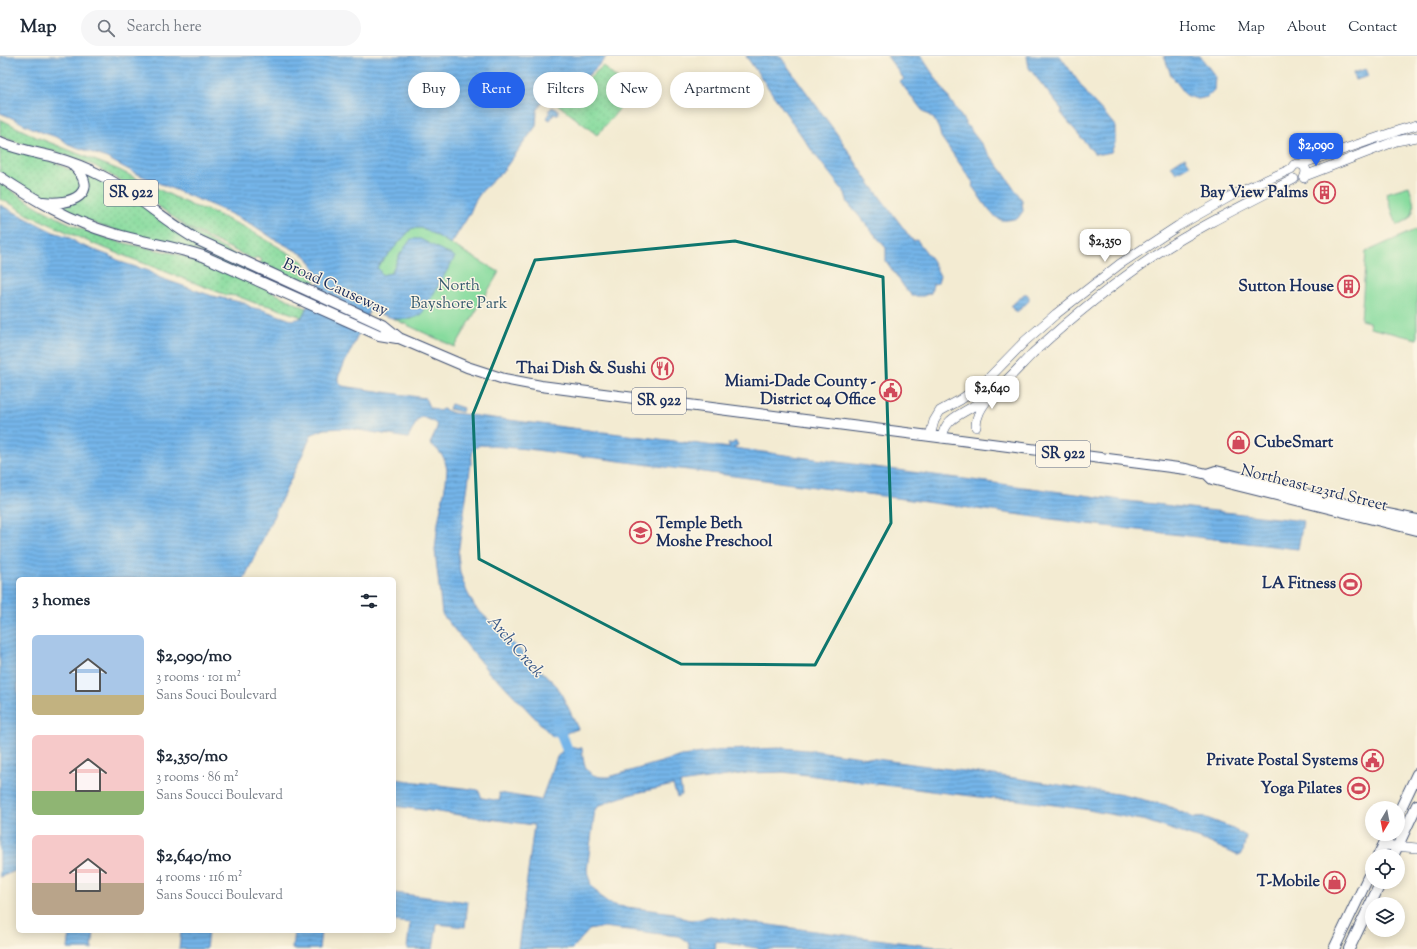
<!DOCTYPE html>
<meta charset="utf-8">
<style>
body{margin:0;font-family:"Sorts Mill Goudy",serif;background:#f6f6f7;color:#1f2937;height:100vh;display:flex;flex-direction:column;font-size:15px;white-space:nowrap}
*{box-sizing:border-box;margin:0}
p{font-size:13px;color:#747a83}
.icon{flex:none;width:22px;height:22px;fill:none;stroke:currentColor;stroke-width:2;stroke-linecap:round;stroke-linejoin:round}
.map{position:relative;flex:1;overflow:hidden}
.panel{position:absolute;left:16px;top:521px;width:380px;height:356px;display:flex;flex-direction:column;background:#fff;border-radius:6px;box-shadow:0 2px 10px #0003}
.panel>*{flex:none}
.hud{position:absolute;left:408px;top:16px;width:380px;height:36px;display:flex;gap:8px}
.needle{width:26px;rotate:190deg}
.buttons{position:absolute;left:1365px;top:745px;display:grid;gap:8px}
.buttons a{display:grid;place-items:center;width:40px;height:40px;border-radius:50%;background:#fff;box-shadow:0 2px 10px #0003;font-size:20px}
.price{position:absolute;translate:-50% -34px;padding:0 9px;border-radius:8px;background:#fff;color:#222;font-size:13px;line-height:26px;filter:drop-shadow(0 1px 2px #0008)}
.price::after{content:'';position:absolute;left:50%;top:24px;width:12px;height:9px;margin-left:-6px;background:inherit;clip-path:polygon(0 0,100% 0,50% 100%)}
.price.selected{background:#2563eb;color:#fff}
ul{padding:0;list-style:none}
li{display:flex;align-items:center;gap:12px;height:100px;padding:0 16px}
li span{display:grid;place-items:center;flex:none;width:112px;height:80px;border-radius:6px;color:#555}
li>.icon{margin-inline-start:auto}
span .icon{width:48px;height:48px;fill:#fffc;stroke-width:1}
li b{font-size:17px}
h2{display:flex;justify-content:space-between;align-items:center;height:48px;padding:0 16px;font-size:17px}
.tag{padding:0 14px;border-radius:18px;background:#fff;box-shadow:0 2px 10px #0003;font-size:14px;line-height:36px}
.tag.selected{background:#2563eb;color:#fff}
header{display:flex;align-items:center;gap:24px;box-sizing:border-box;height:56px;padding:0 20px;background:#fff;border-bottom:1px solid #e0e1e3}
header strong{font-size:19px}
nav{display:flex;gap:22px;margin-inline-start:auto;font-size:14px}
.search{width:280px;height:36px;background:#f6f6f7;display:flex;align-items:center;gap:10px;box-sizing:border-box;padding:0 14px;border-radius:22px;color:#747a83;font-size:15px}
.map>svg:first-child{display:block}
.grass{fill:url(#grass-dots);stroke:#51857e}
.green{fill:#87db9e;stroke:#51857e}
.water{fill:url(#water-rules);stroke:#4872a4}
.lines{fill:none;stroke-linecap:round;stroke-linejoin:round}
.river{stroke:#75b5e9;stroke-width:11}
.secondary-casing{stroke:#3b4b6f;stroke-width:10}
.primary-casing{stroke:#3b4b6f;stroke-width:12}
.secondary{stroke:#fff;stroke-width:9}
.primary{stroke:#fff;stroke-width:10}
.marked{fill:none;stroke:#0f766e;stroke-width:3;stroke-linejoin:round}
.labels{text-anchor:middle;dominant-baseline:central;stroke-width:3;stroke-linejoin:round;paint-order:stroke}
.shield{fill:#fcf5e5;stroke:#5e6a86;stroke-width:1}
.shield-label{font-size:15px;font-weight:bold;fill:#1b2f5e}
.poi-label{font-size:16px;font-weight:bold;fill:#1b2f5e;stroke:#fcf5e5;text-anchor:end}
.park-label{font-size:16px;fill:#365a6e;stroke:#fcf5e5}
.street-label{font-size:16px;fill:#1b2f5e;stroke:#fcf5e5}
.water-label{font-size:17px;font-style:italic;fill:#365788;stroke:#fcf5e5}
</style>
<header>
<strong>Map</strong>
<div class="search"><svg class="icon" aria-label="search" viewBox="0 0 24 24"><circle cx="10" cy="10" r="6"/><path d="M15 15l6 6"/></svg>Search here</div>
<nav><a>Home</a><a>Map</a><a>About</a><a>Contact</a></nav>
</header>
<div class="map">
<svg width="1417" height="893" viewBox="0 0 1417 893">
<defs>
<pattern id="grass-dots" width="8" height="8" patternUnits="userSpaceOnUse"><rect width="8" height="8" fill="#87db9e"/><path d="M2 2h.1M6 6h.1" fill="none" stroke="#74bc8a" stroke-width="1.8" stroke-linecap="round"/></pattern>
<pattern id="water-rules" width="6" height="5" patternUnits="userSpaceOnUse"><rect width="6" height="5" fill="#75b5e9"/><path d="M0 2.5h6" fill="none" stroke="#5f94c0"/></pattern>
</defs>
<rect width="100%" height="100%" fill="#fcf5e5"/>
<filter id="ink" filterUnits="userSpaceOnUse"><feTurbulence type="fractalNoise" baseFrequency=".025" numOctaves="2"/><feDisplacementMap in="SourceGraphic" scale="8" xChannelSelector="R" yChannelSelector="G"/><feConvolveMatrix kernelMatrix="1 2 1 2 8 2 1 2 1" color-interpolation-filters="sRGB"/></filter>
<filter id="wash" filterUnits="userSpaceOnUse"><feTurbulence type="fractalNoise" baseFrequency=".012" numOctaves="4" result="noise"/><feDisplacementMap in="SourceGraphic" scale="16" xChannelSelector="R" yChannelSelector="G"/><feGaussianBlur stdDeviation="0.9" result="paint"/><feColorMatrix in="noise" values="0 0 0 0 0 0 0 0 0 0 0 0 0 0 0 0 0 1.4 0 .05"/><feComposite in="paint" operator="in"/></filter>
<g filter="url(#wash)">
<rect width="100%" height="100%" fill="#f3ebd2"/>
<path class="grass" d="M603,10L633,37L597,79L552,44L580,30Z
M0,63L36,81L119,114L193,150L207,154L246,172L302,205L315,223L314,231L260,207L262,204L256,201L254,204L187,171L133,132L95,110L59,97L16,86L0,80Z
M0,90L47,103L77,117L82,126L77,139L50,144L23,131L0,117Z
M84,115L304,237L303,240L132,179L95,168L55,149L75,146Z
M0,127C38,153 76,174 120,186C144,192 168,195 192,202C231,215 269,235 306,252L302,261L270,250L255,247L237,240L226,239L94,188L27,158L13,149L0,143Z"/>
<path class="green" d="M1409,130C1416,150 1417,162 1397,169L1386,137Z
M412,172H423L499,216L455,291L392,262L412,263L401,197L391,217L382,219L377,211Z
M1417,173V283L1370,272L1369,266L1361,264L1366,196Z"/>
<path class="water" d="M0,0H607C588,22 572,35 544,43L537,55L536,70L503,115L482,135L475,145L469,159L451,188L423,172H412L377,211L382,219L391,217L401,197L411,183H420L455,201L421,259C402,268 389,261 370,254L338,321V325L342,330L425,342L429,351L439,355L443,353L453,357L730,392L728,388H732L735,385L738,388L737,390L733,392L1128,445L1303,465L1298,493L1080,467L764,424L528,393L480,389L473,393L458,498L460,517L467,536L475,551L557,630L569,653L578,673L553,681L500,625L491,619L442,558L435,494L438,467L446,426L447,413L444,402L437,393L430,388C438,370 443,368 422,361L418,363L408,382L347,372L325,373L312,378L244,523H18V815H15L0,821V149L53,176L69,181L78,188L110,200L123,207L149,215L160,222L212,240L244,247L252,252L263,254L291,264L298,263L302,261L319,227L317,216L306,200L274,183L253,169L223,154L135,117L107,102L68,88C60,80 47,79 37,74C24,69 13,61 0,57Z
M746,0H780L837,78L868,125L913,185L917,184L932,204L940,220L938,227L933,228L931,237L923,240H912L905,232L886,205V192L848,147L845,137L813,96Z
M887,0H921L966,68L1003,116L1022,144L1023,155L1018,162C1012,163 1005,166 999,163C988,157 980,140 972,130L974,128L941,81L939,73L934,63L922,54L900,26L904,23Z
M1027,0H1060L1090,42L1105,58L1115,70V87L1111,96L1101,98L1094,97L1061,57L1062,54L1029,12Z
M1164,0H1200L1215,20L1214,34L1207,41L1198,43L1187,40L1171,19Z
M1366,13L1369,20L1355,24L1353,17Z
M552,51L558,54V58H554L550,64L547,62L550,57L548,55Z
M1185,101L1190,109L1176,117L1171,110Z
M1024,238H1027L1029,241V245L1017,256L1016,254L1014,255L1011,250Z
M451,348L463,352L462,356L449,353Z
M574,691L582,692C584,712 586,722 609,721L682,700L723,694L783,692L817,695L1008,721L1123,739L1166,749L1194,762L1204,761L1227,770L1246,780L1243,795L1239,800L1206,785L1146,765L1083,753L1011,743H996L931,735L784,716L747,717L680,727L682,739L677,741L673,729C652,734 612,740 595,753L587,814L591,829L601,841L609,847L618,850L674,857L682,862L691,864L701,863L709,860L754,867L952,893H763L716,885L715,893H690C689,885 685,883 678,880L604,871L589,874L572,893H518L534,769L394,750V723L478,734L482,742L500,745L499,737L541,744L557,701L563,694Z
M394,837L468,846L465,871L437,868L433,893H407L410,867L394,865Z
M70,875H94L92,893H68Z
M181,875H208L206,893H179Z
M294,875H321L319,893H292Z"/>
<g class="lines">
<path class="river" d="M556,665L571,703L570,707"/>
</g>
</g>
<g filter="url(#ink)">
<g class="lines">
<defs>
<path id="secondary" d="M1301,108L1400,74L1417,69
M1304,122L1305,120L1396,85L1417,81
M976,371C976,360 981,352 988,343
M930,380L934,365L940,355L960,344L982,329L1025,285L1056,258L1120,208L1178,170L1231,140L1291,113L1294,109C1302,106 1308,111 1305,120
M942,382C945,363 958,360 972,351C981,346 989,339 997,333C1010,322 1021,309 1033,297C1071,262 1114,227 1156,199C1200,170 1248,147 1294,123
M1383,789L1417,792"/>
<path id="primary" d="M0,86C16,93 33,96 50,100C68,105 85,111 102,120C136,137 164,165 198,184L383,269L399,282L467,311L504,323L541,330L1186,413L1207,418L1216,415L1373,455L1417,464
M0,121C35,144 70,165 111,177C141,186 173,190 203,200L379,279L397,282
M43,146C71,150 102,137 73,109
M1207,418L1212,423L1417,474
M1398,758L1417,718
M1378,800L1389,778
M1393,800L1417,749
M1334,893L1372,813
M1349,893L1381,826"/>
</defs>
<use href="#secondary" class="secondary-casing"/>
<use href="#primary" class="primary-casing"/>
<use href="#secondary" class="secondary"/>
<use href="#primary" class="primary"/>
</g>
</g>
<path class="marked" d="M735,185L883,221L891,467L815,609L681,608L479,503L473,358L535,204Z"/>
<defs>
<symbol id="building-ring" viewBox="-11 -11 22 22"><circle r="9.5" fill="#fcf5e5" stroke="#d1495b" stroke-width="1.5"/><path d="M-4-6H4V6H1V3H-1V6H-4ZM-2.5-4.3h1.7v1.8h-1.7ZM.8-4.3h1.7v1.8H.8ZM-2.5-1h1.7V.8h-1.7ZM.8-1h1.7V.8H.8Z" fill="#d1495b"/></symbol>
<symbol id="restaurant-ring" viewBox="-11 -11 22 22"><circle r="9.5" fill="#fcf5e5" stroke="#d1495b" stroke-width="1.5"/><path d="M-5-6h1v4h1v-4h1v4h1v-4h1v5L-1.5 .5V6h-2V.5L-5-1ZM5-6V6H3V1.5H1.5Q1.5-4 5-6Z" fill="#d1495b"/></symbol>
<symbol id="civic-ring" viewBox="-11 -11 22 22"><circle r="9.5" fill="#fcf5e5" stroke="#d1495b" stroke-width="1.5"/><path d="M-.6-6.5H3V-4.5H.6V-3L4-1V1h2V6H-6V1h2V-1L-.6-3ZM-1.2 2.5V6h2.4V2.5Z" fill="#d1495b"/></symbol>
<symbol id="shop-ring" viewBox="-11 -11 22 22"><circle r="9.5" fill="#fcf5e5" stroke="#d1495b" stroke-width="1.5"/><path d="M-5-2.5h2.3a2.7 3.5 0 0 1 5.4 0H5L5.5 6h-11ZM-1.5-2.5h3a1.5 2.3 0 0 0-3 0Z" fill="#d1495b"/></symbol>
<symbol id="school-ring" viewBox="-11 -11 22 22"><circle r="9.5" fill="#fcf5e5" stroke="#d1495b" stroke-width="1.5"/><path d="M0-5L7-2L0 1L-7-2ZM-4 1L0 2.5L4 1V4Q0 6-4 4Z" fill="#d1495b"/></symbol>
<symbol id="stadium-ring" viewBox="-11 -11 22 22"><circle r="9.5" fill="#fcf5e5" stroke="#d1495b" stroke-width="1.5"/><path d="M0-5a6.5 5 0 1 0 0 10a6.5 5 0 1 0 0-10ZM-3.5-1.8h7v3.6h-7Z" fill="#d1495b"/></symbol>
</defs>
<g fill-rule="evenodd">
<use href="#building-ring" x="1312" y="124" width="25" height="25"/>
<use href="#building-ring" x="1336" y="218" width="25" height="25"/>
<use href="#restaurant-ring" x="650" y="300" width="25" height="25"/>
<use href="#civic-ring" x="878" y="322" width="25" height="25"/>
<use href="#shop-ring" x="1226" y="374" width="25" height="25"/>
<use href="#school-ring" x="628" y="464" width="25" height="25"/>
<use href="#stadium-ring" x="1338" y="516" width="25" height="25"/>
<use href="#civic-ring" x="1360" y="692" width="25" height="25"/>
<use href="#stadium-ring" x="1346" y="720" width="25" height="25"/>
<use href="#shop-ring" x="1322" y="814" width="25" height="25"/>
</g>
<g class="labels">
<g class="shield">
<rect x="104" y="124" width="54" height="26" rx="3"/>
<rect x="632" y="332" width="54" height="26" rx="3"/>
<rect x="1036" y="385" width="54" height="26" rx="3"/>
</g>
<g class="shield-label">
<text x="131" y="137">SR 922</text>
<text x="659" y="345">SR 922</text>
<text x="1063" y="398">SR 922</text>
</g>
<g class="poi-label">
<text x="1308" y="137">Bay View Palms</text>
<text x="1334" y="231">Sutton House</text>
<text x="646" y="313">Thai Dish &amp; Sushi</text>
<text x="876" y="326">Miami-Dade County -<tspan x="876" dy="18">District 04 Office</tspan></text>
<text x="1254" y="387" text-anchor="start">CubeSmart</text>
<text x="656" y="468" text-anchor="start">Temple Beth<tspan x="656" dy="18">Moshe Preschool</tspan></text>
<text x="1336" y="528">LA Fitness</text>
<text x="1358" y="705">Private Postal Systems</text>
<text x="1342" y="733">Yoga Pilates</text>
<text x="1320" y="826">T-Mobile</text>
</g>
<g class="park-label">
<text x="459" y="230">North<tspan x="459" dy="18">Bayshore Park</tspan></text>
</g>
<g class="street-label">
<text transform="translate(335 232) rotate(25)">Broad Causeway</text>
<text transform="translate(1314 433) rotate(14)">Northeast 123rd Street</text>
</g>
<g class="water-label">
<text transform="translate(515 591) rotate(49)">Arch Creek</text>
</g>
</g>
</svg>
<div class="buttons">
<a><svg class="needle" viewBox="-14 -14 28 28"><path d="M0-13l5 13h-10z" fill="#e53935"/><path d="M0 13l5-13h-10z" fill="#747a83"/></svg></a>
<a><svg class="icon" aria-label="locate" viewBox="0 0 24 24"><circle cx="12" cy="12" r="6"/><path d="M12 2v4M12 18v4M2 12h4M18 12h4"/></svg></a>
<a><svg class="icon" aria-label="layers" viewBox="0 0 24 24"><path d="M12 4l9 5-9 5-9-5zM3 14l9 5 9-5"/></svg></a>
</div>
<b class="price selected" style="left:1316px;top:111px">$2,090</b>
<b class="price" style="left:1105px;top:207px">$2,350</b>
<b class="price" style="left:992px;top:354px">$2,640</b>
<div class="hud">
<a class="tag">Buy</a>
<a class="tag selected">Rent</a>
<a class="tag">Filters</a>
<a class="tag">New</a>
<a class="tag">Apartment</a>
</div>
<section class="panel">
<h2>3 homes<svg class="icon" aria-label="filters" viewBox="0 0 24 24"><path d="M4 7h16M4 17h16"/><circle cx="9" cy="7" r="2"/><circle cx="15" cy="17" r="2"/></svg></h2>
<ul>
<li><span style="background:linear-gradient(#a9c7e8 75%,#c2b280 0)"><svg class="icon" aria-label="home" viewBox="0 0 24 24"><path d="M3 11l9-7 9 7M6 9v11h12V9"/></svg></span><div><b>$2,090/mo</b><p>3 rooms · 101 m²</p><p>Sans Souci Boulevard</p></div></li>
<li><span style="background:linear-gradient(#f6c9c9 70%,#8fb573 0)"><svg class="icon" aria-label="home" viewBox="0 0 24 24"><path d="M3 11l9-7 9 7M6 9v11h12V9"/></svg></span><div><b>$2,350/mo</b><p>3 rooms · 86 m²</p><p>Sans Soucci Boulevard</p></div></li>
<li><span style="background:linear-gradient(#f6c9c9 60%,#b9a48a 0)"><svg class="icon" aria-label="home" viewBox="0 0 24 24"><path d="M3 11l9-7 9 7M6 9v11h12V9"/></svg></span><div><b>$2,640/mo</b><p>4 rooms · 116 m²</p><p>Sans Soucci Boulevard</p></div></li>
</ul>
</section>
</div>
